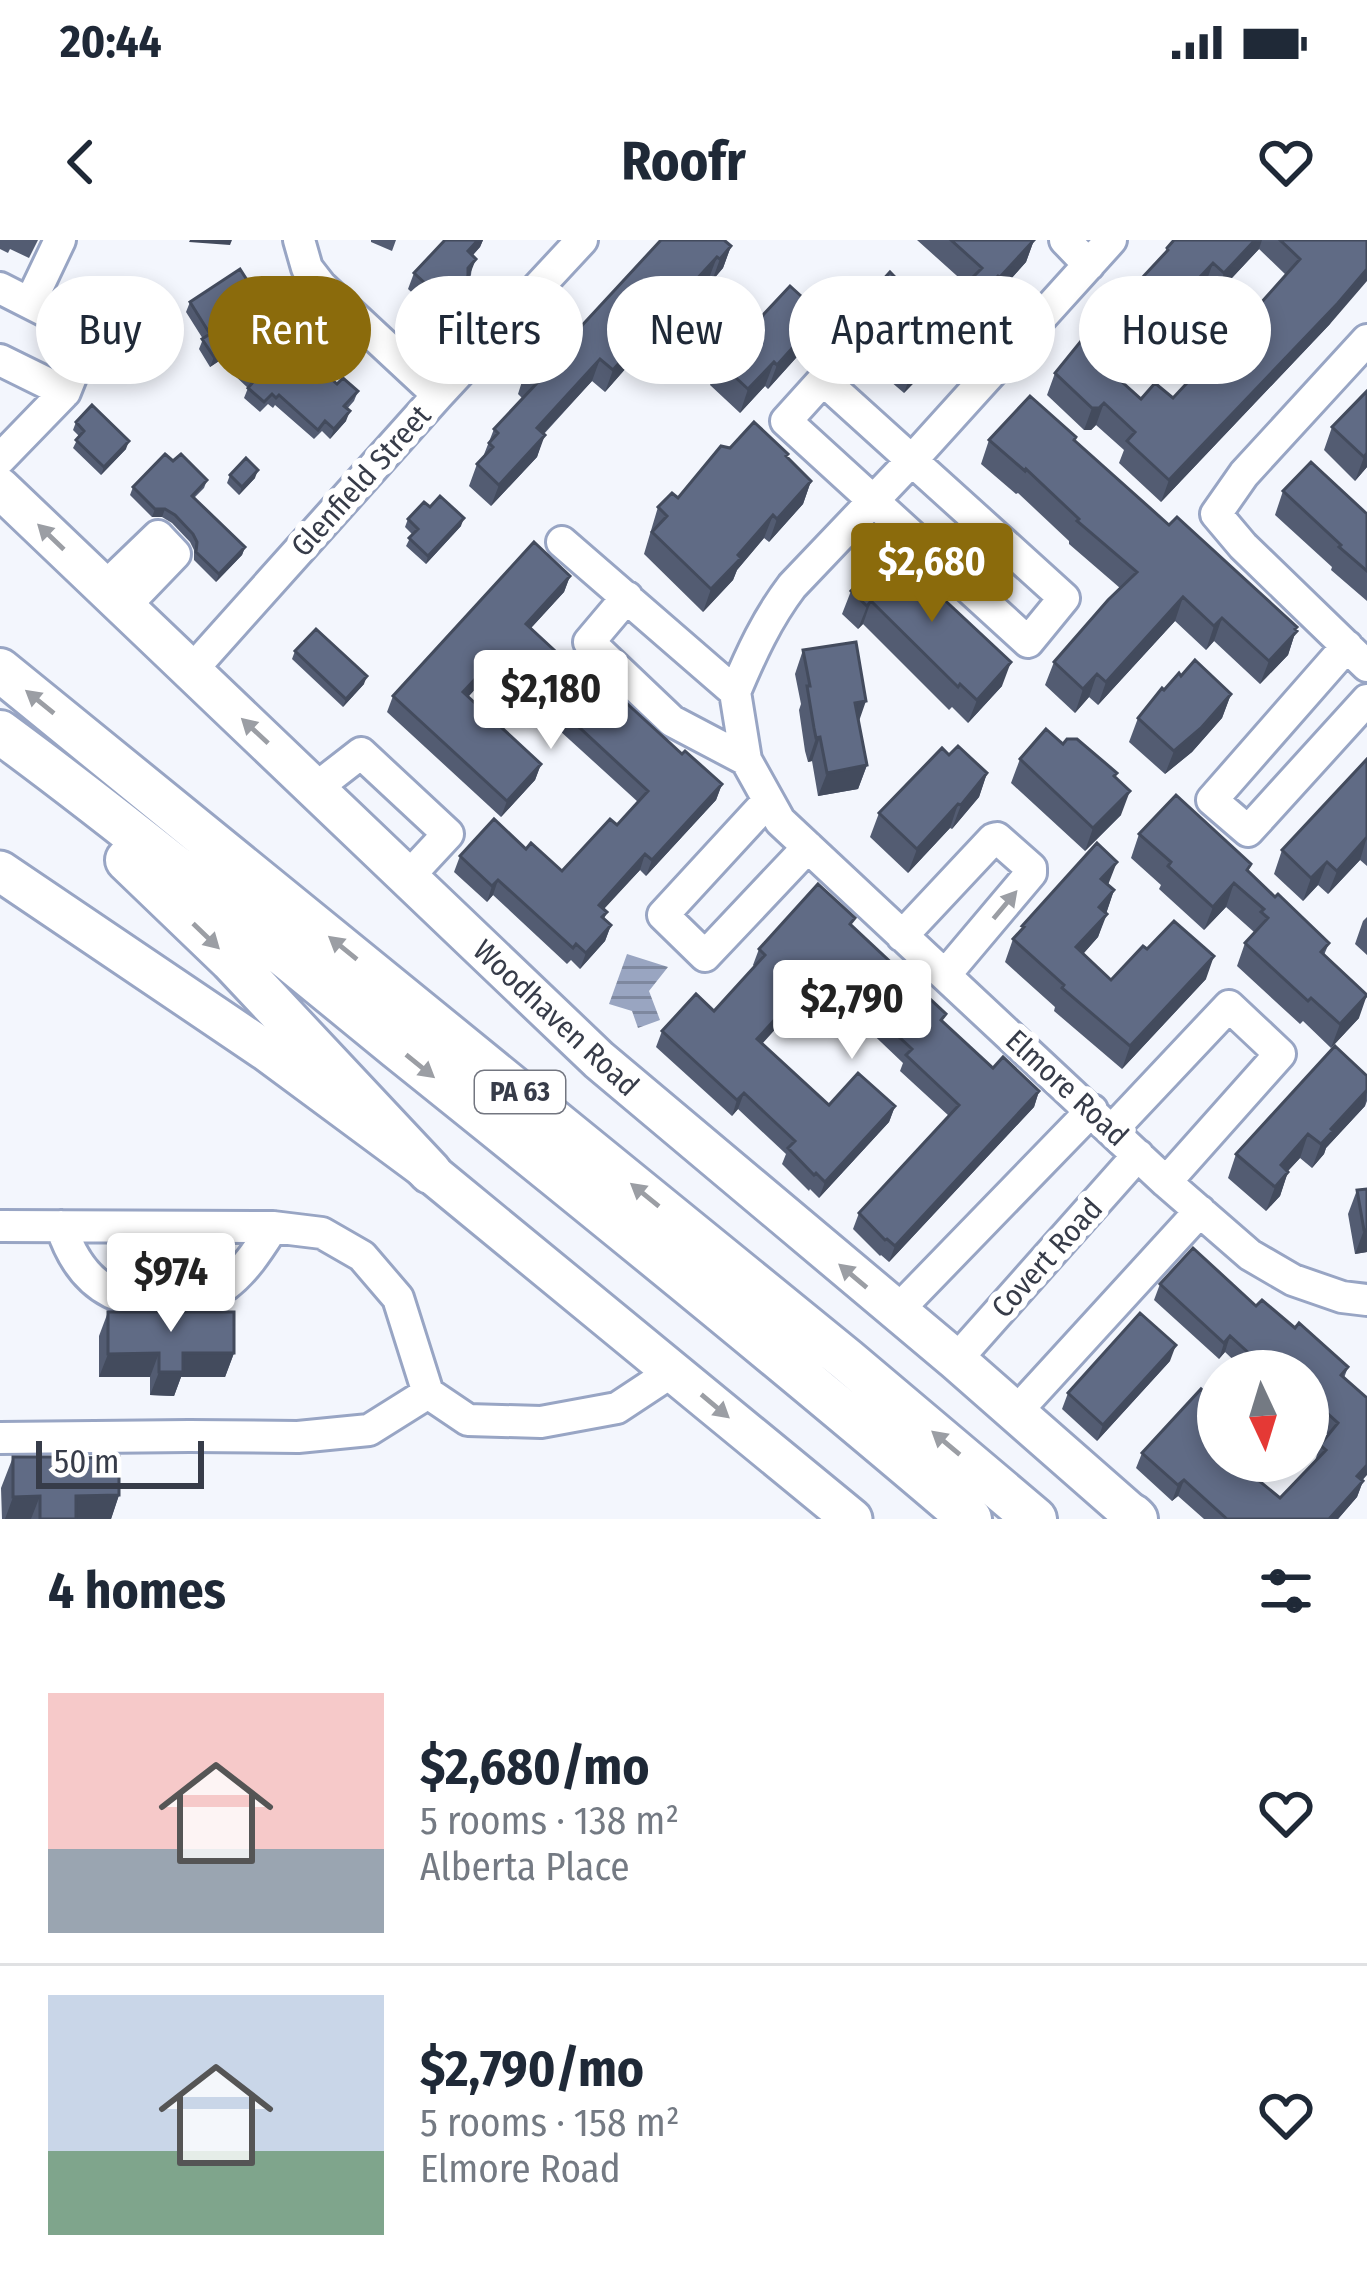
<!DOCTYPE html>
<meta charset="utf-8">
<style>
body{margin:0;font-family:"Fira Sans Condensed",sans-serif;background:#f6f6f7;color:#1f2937;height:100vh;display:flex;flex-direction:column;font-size:45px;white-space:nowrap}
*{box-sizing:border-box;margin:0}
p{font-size:39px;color:#747a83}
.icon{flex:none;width:66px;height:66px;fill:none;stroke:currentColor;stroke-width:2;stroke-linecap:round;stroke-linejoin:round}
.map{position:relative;height:1279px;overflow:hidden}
.sheet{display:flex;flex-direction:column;background:#fff;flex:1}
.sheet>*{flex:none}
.banner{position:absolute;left:36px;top:36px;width:1296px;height:108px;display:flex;gap:24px}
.needle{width:78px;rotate:176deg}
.controls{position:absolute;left:1197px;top:1110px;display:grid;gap:24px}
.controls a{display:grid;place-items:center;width:132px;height:132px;border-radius:50%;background:#fff;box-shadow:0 6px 18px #0003;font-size:60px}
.scale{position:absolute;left:36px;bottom:30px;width:168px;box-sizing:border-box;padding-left:12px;border:6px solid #373c49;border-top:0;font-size:33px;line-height:42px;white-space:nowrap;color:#373c49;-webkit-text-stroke:9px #fff;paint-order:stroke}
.price{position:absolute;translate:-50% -102px;padding:0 27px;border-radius:12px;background:#fff;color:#222;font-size:39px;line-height:78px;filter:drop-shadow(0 3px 6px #0008)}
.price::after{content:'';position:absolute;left:50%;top:72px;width:36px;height:27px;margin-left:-18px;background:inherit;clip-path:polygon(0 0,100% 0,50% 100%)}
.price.active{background:#8b6b0c;color:#fff}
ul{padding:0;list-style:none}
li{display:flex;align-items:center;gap:36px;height:300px;padding:0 48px}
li+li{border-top:3px solid #e0e1e3}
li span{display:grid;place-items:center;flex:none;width:336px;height:240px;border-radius:0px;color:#555}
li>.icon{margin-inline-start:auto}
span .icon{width:144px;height:144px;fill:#fffc;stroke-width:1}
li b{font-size:51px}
h2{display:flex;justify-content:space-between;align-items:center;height:144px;padding:0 48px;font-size:51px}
.tag{padding:0 42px;border-radius:54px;background:#fff;box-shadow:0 6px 18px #0003;font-size:42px;line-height:108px}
.tag.active{background:#8b6b0c;color:#fff}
.status{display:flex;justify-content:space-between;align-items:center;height:84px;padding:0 60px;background:#fff;direction:ltr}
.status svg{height:33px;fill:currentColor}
header{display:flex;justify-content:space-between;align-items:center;height:156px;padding:0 48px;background:#fff;font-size:54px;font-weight:700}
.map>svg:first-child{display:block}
.water{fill:url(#water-rules)}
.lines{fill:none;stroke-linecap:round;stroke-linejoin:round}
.minor-casing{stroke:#98a5c4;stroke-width:36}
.major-casing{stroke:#98a5c4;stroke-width:45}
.highway-casing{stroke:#98a5c4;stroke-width:48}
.minor{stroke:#fff;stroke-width:30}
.major{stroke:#fff;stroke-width:39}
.highway{stroke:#fff;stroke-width:42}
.wall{fill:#535c72;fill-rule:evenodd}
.shaded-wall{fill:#434b5d}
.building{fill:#606b85;stroke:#434b5d;stroke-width:3}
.oneway{fill:#9b9ea4}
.labels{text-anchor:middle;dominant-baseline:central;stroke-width:12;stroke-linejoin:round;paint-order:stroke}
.shield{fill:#fff;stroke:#737680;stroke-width:3}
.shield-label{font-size:27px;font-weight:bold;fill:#373c49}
.street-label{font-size:30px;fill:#373c49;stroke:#fff}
</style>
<div class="status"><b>20:44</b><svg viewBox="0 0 49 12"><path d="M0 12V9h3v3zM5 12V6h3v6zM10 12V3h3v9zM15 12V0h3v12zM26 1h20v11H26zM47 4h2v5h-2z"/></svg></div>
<header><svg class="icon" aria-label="back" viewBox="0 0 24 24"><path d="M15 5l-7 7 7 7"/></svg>Roofr<svg class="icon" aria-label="heart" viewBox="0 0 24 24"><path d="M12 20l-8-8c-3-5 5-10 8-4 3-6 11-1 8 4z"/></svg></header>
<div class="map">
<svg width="1367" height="1279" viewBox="0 0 1367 1279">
<defs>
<pattern id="water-rules" width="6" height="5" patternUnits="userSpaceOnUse" patternTransform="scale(3)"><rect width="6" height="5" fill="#99a5c1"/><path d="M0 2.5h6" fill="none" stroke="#7e889f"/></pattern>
</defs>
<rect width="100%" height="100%" fill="#f3f6fd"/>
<path class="water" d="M627,714L668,727L649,751L660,780L638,788L632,771L609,764Z"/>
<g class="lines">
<defs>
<path id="minor" d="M299,0L307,28L321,46L438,155
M1065,0L1089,25
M0,48L53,75L70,102L75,127L65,152L0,219
M30,63L60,0
M1367,100L1244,234L1216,274L1243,306L1367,426
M0,120L65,152
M823,140L1064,358L1028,402L786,181Z
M562,302L735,452
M104,348L158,296L175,314L124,367
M627,357L589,402L672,481L746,520
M1347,406L1212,560L1248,591L1367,460
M191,431L438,155L582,0
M735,452L746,520L780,581L1166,942L1250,1015L1293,1040L1342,1057L1367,1060
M735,452C751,414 767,379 792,346L912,220L1111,0
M316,548L361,513L448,594L408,637
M768,561L663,675L705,716L808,607
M902,696L993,599L997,598L1031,628V633L945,735
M1113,889L1229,766L1280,814L1166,942
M0,986L273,987L322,993L362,1016L398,1058L428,1153L468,1180L541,1182L617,1168L673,1131
M61,986C79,1042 114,1067 173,1062C193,1060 209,1056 226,1045C246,1030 260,1007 273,987
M896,1072L1092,870
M956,1120L1138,915
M1015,1173L1200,971
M0,1198L189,1196L298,1197L369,1190L428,1153"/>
<path id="major" d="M0,248L599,820L956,1120L1137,1279
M0,631L265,810L430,932L852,1279"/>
<path id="highway" d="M0,430L847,1120L1035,1279
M0,492C137,593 268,702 400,810C592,964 783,1119 970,1279
M127,620L231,720L430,932
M1133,1276L1136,1279"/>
</defs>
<use href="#minor" class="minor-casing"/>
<use href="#major" class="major-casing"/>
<use href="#highway" class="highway-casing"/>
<use href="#minor" class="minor"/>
<use href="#major" class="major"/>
<use href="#highway" class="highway"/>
</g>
<path class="wall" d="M0,0H38L29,18L10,9L8,13L0,9Z
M371,0H396L392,11L371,2Z
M445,0H483L480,7L473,15L471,35L463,52L451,64L445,65L434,73L408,49L414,33Z
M917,0H1034L1026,22L992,60L990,58L965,84L953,72L961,49L966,44Z
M1174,0H1367L1330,84L1161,262L1119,223L1124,210L1096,185L1091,190H1084L1047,155L1055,133L1165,14ZM1259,9L1286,35L1259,65L1238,79L1185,108L1177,130L1190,140L1173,158L1141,159L1118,138L1205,45L1216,55Z
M727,3L731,6L723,28L712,41L709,38L686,64L684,62L605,152L592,141L544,194L537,217L491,266L469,246L477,224L483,217L494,189L522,158L518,154L525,132L563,106Z
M190,62H261L257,72L229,90L262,115L322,106L318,116L313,122L337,144L358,151L354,161L347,169L346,181L330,199L322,191L314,199L275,165L273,168L268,164L260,172L244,158L248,148L219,121L210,127L199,109L203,99L186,72Z
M854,72L934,122L904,153L869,123L871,119L846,96Z
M822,75L813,99L768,149L765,146L740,173L710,145L719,122Z
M1367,151V227L1355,241L1324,210L1332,187Z
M76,182L126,209L101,235L73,208L79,196L73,190Z
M989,200L1075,201L1169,285L1297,387L1288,415L1260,444L1214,401L1206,410L1175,381L1098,465L1089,457L1075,473L1045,445L1054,422L1120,348L1069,304V301L1018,253L1016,254L981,224Z
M787,217L811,241L803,264L769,302L764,298L737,330L733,340L703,372L644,314L658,267Z
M173,221L207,240L204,248L194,258L245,307L242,315L216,342L194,320V310L190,302L172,283L162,277H152L130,255L133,247Z
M230,235L255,238L239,255L227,243Z
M1283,251L1367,274V361L1331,330L1332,327L1275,275Z
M430,267L461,286L426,324L406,306L412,294L405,287L408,279Z
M890,309L1002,446L968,483L952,467L949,470L863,384L858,389L842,374L851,351Z
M570,336L564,352L531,388L579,433L722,544L716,560L646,636L640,630L603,669L607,672L604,679L611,685L605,701L580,729L571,720L567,724L493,655L487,662L454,632L460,616L526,609L562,631L617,585L638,562L548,480L542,486L487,436L468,457L541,524L535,540L501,577L387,472L393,456Z
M803,410L859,482L867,525L858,549L818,556L812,521L808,522L805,511L799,470L801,464L795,434Z
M295,411L364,444L343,467L292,419Z
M1181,436L1231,454L1222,478L1192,512L1165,534L1129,502L1138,478L1164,450Z
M1063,504L1117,533L1115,537L1121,575L1085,611L1011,543L1020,519Z
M949,515L987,533L979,557L952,589L950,588L908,633L870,597L879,573Z
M1367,519V626L1360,620L1328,654L1318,645L1303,661L1274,634L1282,610Z
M1139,594L1251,624L1248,631L1275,657L1329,703L1324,715L1359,778L1331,808L1303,781L1300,784L1237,726L1245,703L1254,692L1226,667L1204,690L1159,649L1161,645L1131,618Z
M1108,645L1114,650L1098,697L1083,714L1111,740L1147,709L1206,739L1122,829L1054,771L1055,767L1005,722L1013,699L1020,692L1022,686Z
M1367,677V715L1355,704L1363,681Z
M853,686L943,782L993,828L1039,851L1034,867L889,1022L881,1015L880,1016L853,989L859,973L949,876L900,831L903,823L818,742L762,803L829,865L895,866L889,882L819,958L810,949L809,951L782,924L786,914L738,869L732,876L656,807L662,791L714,771L755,727L753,725L759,709Z
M1367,836V861L1365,866L1326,908L1324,914L1312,928L1300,918L1288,931L1280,956L1266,971L1228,938L1236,914Z
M1367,949V1012L1355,1014L1348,974L1357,950Z
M1160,1044L1256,1066L1295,1088L1348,1127L1344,1138L1363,1241L1357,1257L1338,1279H1204L1178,1256L1172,1261L1136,1228L1142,1213L1218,1221L1280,1258L1315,1221L1320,1205L1328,1195L1308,1177V1131H1245L1225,1112L1219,1119L1154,1060Z
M108,1072L234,1113L225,1137H181L174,1156L150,1155V1137H99V1096Z
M1170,1121L1097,1201L1062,1169L1068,1153Z
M57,1211L76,1218L119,1255L111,1279H2L1,1248L13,1217H55Z"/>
<path class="shaded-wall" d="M190,0H232L230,5L189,2Z
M478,0H483L480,7L462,27L468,11Z
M1034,0L1026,22L992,60L1000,37Z
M1255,0H1262L1259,9L1216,55L1224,33Z
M731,6L723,28L712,41L720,19Z
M717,17L709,38L686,64L694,42Z
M476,19L463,52L451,64L445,65L434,73L440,57Z
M1213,23L1205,45L1103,154L1111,132Z
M1367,29V41L1330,84L1161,262L1169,240Z
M998,36L990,58L965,84L973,61Z
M692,40L684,62L605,152L613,130Z
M261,62L257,72L220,96L223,86Z
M822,75L813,99L768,149L777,125Z
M943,98L934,122L904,153L913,129Z
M223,111L219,121L210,127L214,117Z
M600,119L592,141L529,209L537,188Z
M774,122L765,146L740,173L748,149Z
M1104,163L1096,185L1091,190H1084L1092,168Z
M350,171L346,181L330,199L334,189Z
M545,195L537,217L491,266L499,245Z
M129,201L126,209L101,235L104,227Z
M1367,213V227L1355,241L1364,217Z
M258,230L255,238L239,255L242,247Z
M811,241L803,264L769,302L777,279Z
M155,269H165L162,277H152Z
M773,275L764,298L737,330L733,340L703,372L711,349Z
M464,278L461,286L426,324L428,316Z
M245,307L242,315L216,342L219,334Z
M570,336L564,352L520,400L526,384Z
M1183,357L1175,381L1098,465L1106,442Z
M871,361L863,384L858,389L867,366Z
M1222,378L1214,401L1206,410L1214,386Z
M1297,387L1288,415L1260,444L1269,421Z
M493,420L487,436L458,468L463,452Z
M1011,422L1002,446L968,483L977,460Z
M1097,434L1089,457L1075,473L1083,449Z
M367,436L364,444L343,467L346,459Z
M1231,454L1222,478L1192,512L1165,534L1174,511Z
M866,461L858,484L855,463Z
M554,464L548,480L542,486L547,470Z
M820,497L812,521L808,522L816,498Z
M541,524L535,540L501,577L507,561Z
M867,525L858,549L818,556L827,533Z
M987,533L979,557L952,589L961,565Z
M722,544L716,560L646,636L652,620Z
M1130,551L1121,575L1085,611L1093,588Z
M958,564L950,588L908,633L917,609Z
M1367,597L1360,620L1328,654L1337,631Z
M645,614L640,630L593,681L599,665Z
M1117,622L1108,645L1101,639Z
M1327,622L1318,645L1303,661L1311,638Z
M498,640L493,655L487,662L492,646Z
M1234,643L1226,667L1204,690L1213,667Z
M1114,650L1106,674L1099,667Z
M1107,674L1098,697L1068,731L1076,707Z
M611,685L605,701L580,729L586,713Z
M1214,716L1206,739L1122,829L1130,806Z
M823,727L818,742L752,815L757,799Z
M1367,755L1359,778L1331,808L1340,784Z
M1367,850L1365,866L1326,908L1324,914L1312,928L1321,904L1331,889Z
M1039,851L1034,867L889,1022L895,1006Z
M744,853L738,869L732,876L737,860Z
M895,866L889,882L819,958L825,942Z
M1308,894L1300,918L1272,948L1281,925Z
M1288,932L1280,956L1266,971L1275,947Z
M1364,990H1367V1012L1355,1014Z
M1230,1096L1225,1112L1219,1119L1224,1103Z
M1176,1105L1170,1121L1097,1201L1103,1185Z
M159,1113L150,1137H99L108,1114Z
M183,1113H234L225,1137H181L174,1156L150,1155L159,1132Z
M1367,1225V1235L1352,1252L1357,1236Z
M1184,1240L1178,1256L1172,1261L1178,1245Z
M1363,1241L1357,1257L1338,1279H1329Z
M119,1255L111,1279H67L76,1256Z
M40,1256L31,1279H5L13,1257Z"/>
<path class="building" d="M445,0H478L468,11L476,19L468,28V36L457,48L451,49L440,57L414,33Z
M661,0H724L731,6L720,19L717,17L694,42L692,40L613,130L600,119L537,188L545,195L499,245L477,224L493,207L489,203L498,193L494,189L537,143L525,132L556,100L563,106Z
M951,0H1034L1000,37L998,36L973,61L961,49L982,28Z
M1174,0H1255L1224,33L1213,23L1111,132L1141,159L1155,143L1173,158L1201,128L1198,126L1202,122L1185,108L1226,69L1238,79L1250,67L1257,63L1259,65L1300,19L1280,0H1367V29L1338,63L1169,240L1127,201L1135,192L1104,163L1099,168H1092L1055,133L1094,85L1125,53L1127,54L1168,10L1167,8Z
M240,29L261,62L223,86L262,115L292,81L322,106L310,120L337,144L343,138L358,151L344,166L350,171L334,189L325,181L318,190L279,155L276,158L272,154L264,162L248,148L254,141L223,111L214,117L202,99L210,94L190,62Z
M890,32L933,76L927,83L943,98L913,129L878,99L881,96L854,72Z
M790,46L822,75L777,125L774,122L748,149L719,122Z
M1367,151V213L1364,217L1332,187Z
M1030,156L1076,197L1074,200L1169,285L1177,277L1297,387L1295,389L1297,391L1269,421L1222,378L1214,386L1183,357L1106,442L1097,434L1083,449L1054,422L1108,360L1137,332L1077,281L1079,279L1026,229L1025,231L989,200Z
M92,165L129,201L104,227L76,200L84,191L76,182Z
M754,182L788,214L786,216L811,241L777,279L773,275L738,315L741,318L711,349L652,292L667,276L658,267L672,253L678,258L721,206L730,208Z
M165,214L173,221L181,214L207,240L192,256L245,307L219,334L196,312L197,302L193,294L175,275L165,269H155L133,247Z
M246,218L258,230L242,247L230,235Z
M1311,222L1367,274V331L1339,307L1341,305L1283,251Z
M440,256L464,278L428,316L409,298L418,289L408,279L424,262L430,267Z
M534,302L570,336L526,384L579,433L586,426L682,514L685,511L722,544L652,620L645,614L599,665L607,672L602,677L611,685L586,713L576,704L573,708L498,640L492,646L460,616L494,579L526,609L531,603L562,631L610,579L617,585L648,551L554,464L547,470L493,420L463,452L541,524L507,561L393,456Z
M890,309L1011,422L977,460L960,444L958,447L871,361L867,366L851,351Z
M316,389L367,436L346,459L295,411Z
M856,402L866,461L855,463L867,525L827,533L820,497L816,498L814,488L807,446H810L803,410Z
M1195,420L1231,454L1201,488L1174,511L1138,478L1162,448L1164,450L1179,433L1181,436Z
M1046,489L1063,504L1067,499H1077L1117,533L1114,536L1130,551L1093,588L1020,519Z
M958,506L987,533L961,565L958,564L917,609L879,573L942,508L949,515Z
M1367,519V597L1337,631L1327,622L1311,638L1282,610Z
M1176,555L1251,624L1247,630L1275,657L1278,654L1329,703L1321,712L1367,755L1340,784L1311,758L1308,761L1245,703L1268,678L1261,672L1264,669L1234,643L1213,667L1168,626L1171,622L1139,594Z
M1097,603L1117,622L1101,639L1114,650L1099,667L1107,674L1076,707L1111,740L1143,706L1147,709L1174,681L1214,716L1130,806L1062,748L1064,745L1013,699L1024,687L1022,686Z
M818,644L855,678L850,684L946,774L941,780L993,828L1003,817L1039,851L895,1006L887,999L885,1000L859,973L959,865L906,815L912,809L823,727L757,799L829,865L858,833L895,866L825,942L816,933L814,935L788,908L795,901L744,853L737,860L662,791L696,754L714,771L765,715L759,709Z
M1335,806L1367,836V850L1331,889L1333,891L1321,904L1308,894L1281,925L1288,932L1275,947L1236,914Z
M1367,949V990H1364L1357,950Z
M1193,1008L1256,1066L1262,1060L1295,1088L1299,1083L1348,1127L1341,1135L1367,1158V1225L1357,1236L1363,1241L1329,1279H1227L1184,1240L1178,1245L1142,1213L1201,1149L1218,1165V1221H1235L1280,1258L1326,1210L1320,1205L1338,1183L1308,1156V1131H1281L1268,1119L1263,1126L1230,1096L1224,1103L1160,1044Z
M108,1072H234V1113H183V1132H159V1113L108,1114Z
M1140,1073L1176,1105L1103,1185L1068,1153Z
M57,1211H76V1218L119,1217V1255L76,1256V1279H40V1256L13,1257V1217H57Z"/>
<defs><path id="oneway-solid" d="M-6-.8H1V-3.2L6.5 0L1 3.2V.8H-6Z" transform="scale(3)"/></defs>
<g class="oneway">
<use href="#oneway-solid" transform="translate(51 297) rotate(-136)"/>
<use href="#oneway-solid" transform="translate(40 462) rotate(-141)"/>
<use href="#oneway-solid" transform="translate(255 491) rotate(-137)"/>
<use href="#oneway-solid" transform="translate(1005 665) rotate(-50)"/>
<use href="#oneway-solid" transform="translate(206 696) rotate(44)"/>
<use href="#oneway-solid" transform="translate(343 708) rotate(-141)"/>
<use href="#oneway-solid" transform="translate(420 826) rotate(39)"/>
<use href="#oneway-solid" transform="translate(645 955) rotate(-141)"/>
<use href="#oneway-solid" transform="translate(853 1036) rotate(-140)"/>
<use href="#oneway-solid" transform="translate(715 1166) rotate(40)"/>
<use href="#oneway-solid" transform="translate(946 1203) rotate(-140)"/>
</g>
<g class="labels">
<rect class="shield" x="475" y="831" width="90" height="42" rx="9"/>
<g class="shield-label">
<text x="520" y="852">PA 63</text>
</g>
<g class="street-label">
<text transform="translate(361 241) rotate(-48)">Glenfield Street</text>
<text transform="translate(556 778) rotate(43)">Woodhaven Road</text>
<text transform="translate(1067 848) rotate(43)">Elmore Road</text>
<text transform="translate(1047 1018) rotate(-48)">Covert Road</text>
</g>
</g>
</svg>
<div class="controls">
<a><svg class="needle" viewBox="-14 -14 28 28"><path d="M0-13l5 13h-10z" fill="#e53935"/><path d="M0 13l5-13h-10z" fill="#747a83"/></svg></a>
</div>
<div class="scale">50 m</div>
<b class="price active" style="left:932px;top:385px">$2,680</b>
<b class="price" style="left:551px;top:512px">$2,180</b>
<b class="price" style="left:852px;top:822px">$2,790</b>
<b class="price" style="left:171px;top:1095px">$974</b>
<div class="banner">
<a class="tag">Buy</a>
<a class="tag active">Rent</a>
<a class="tag">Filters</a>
<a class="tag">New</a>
<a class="tag">Apartment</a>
<a class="tag">House</a>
</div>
</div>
<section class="sheet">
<h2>4 homes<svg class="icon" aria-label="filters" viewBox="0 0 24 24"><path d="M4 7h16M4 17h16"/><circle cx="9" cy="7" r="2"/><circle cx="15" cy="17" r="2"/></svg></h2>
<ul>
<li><span style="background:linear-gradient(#f6c9c9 65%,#9aa5b1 0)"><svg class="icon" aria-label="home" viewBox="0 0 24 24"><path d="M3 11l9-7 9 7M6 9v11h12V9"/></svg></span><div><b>$2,680/mo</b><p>5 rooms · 138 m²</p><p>Alberta Place</p></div><svg class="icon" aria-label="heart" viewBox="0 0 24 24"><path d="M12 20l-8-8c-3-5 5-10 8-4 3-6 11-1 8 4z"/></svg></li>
<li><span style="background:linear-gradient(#c9d6e8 65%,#7fa58c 0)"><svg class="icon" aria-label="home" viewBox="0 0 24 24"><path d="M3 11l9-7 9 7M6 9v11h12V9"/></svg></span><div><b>$2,790/mo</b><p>5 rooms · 158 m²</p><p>Elmore Road</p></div><svg class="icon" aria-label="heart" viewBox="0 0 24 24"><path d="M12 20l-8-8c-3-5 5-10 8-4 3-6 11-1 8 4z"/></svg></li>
</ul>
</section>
